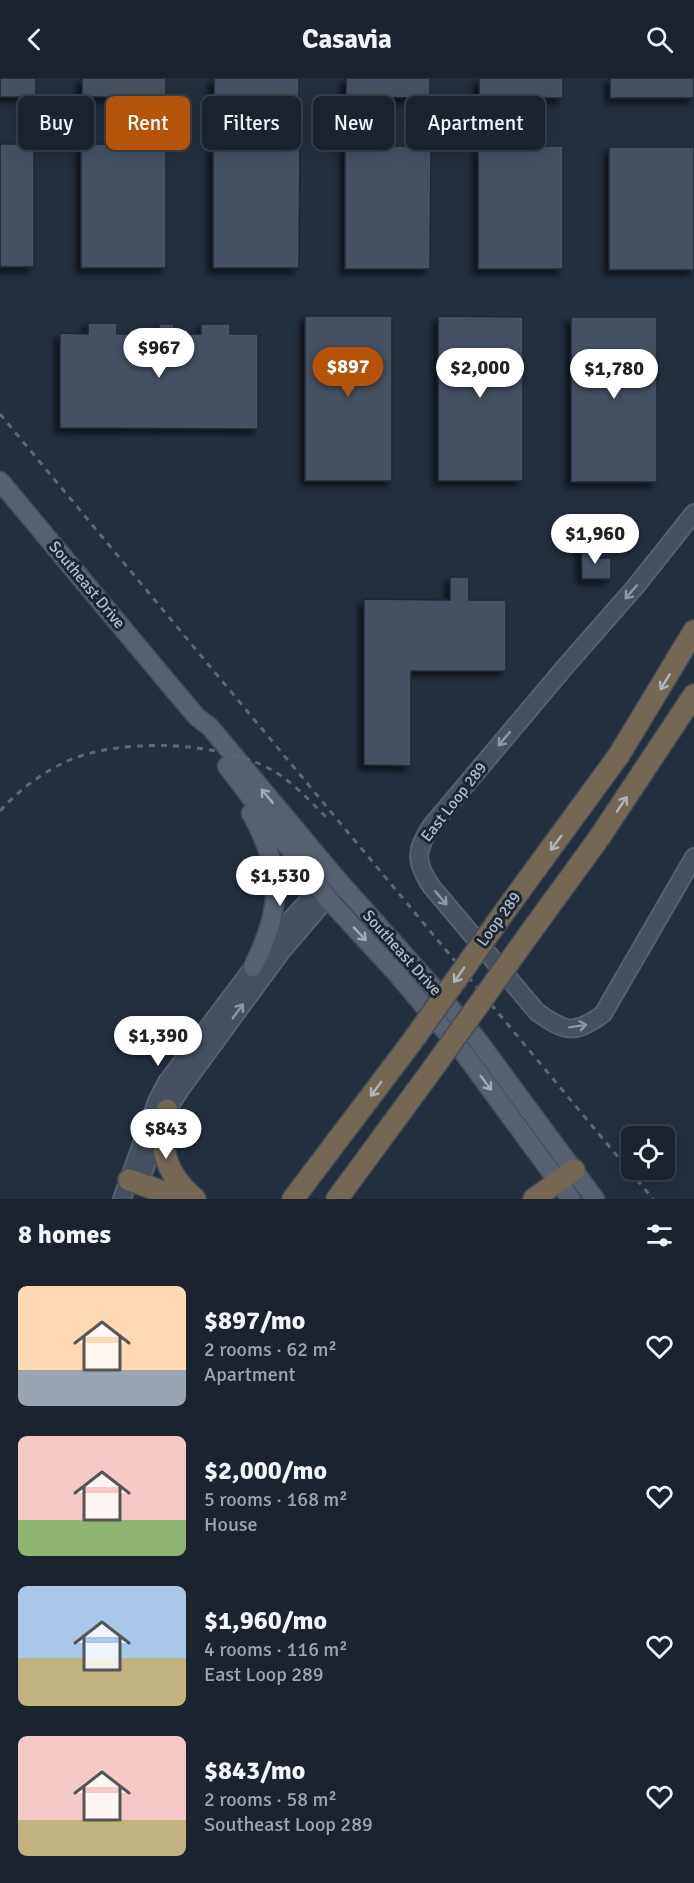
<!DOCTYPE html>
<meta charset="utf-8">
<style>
body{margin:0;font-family:Signika,sans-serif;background:#242b36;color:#f1f3f6;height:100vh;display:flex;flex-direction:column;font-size:22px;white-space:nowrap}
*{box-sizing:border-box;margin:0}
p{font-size:20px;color:#a0a4aa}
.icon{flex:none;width:33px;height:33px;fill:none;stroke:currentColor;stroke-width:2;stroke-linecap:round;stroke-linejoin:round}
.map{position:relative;height:1121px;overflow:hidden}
.details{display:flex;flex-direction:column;background:#1b232e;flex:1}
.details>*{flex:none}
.banner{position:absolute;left:18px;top:18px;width:658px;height:54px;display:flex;gap:12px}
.controls{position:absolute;left:621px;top:1048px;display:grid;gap:12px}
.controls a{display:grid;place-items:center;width:54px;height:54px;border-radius:9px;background:#1b232e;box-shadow:0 3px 15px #0003,0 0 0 2px #39404a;font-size:30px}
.price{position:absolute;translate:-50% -51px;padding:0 14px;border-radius:21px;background:#fff;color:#222;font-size:20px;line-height:39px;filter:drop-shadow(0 2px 3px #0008)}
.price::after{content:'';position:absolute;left:50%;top:36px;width:18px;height:14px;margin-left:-9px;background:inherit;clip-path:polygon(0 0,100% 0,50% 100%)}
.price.on{background:#b45309;color:#fff}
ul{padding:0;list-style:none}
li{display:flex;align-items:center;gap:18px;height:150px;padding:0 18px}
li span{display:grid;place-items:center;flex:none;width:168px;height:120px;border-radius:9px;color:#555}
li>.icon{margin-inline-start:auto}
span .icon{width:72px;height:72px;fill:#fffc;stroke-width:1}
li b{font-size:26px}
h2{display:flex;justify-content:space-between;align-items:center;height:72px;padding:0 18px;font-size:26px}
.chip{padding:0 21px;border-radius:9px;background:#1b232e;box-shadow:0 3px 15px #0003,0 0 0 2px #39404a;font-size:21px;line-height:54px}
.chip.on{background:#b45309;color:#fff}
header{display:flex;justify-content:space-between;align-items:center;height:78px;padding:0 18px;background:#1b232e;font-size:27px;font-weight:700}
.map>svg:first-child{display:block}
.building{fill:#455162;stroke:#1f2835;stroke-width:1.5;filter:url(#shadow)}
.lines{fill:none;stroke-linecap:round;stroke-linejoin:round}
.secondary-casing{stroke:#565f6c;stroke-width:20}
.primary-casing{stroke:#414a57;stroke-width:21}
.highway-casing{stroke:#434c59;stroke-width:24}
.secondary{stroke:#465061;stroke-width:16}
.primary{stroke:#56606e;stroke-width:18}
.highway{stroke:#746855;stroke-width:21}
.rail{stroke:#5a6575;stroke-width:3;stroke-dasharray:6 6;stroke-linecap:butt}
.highway-bridge-casing{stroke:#434c59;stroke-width:24;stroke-linecap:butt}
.highway-bridge{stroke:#746855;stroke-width:21}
.oneway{stroke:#8e96a5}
.oneway2{stroke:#aeb4bd}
.oneway3{stroke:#a1aab7}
.labels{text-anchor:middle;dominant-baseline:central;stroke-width:6;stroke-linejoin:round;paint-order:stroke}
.street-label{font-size:16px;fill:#b4bcc9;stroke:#1d2633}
</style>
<header><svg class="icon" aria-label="back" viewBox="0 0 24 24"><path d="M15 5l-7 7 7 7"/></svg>Casavia<svg class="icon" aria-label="search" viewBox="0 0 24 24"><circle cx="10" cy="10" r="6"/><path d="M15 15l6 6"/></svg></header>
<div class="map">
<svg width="694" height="1121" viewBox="0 0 694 1121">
<defs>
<filter id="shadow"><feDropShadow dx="-5" dy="5" stdDeviation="3" flood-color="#0009"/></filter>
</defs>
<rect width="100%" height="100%" fill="#242f3e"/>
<path class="building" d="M0,0H36V19H0Z
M82,0H166V19H82Z
M214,0H299V20H214Z
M346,0H430V20L346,19Z
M479,0H563V20H479Z
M610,0H694V20H610Z
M0,66H34V189H0Z
M81,66H166V190H81Z
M213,67H300L299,190H213Z
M345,68H431L430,191H345Z
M478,68H563V191H478Z
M609,69H694V192H609Z
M305,238H392V403H305Z
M438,238L523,239V403H438Z
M571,239H657V404H571Z
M88,245H117V256H159V246H174V256H201V246H230V256H258V351L60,350V255L88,256Z
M581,470H597V480H611V501H582Z
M450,499H469V522H506V593H411V688L364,687V521L450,522Z"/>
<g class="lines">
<defs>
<path id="secondary" d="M694,435L636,508L565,589L432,747C416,772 414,782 431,808L537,934C565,954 574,957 603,936L694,779
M140,1103L167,1032L182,1009L281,874L327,820L337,812
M122,1121L157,1023L167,1004L282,851L320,810L336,800"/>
<path id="primary" d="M0,403L169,606L197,639L210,649L336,800L432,908L476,960L595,1121
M227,688L327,820L397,896L463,974L571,1121
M251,735C284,795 282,828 253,889"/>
<path id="highway" d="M505,833L619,677L694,553
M527,859L599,760L694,617
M167,1032C158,1069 165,1096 195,1121
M129,1102L184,1121
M293,1121L411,965
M337,1121L434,989
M534,1121L574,1092"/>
</defs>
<use href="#secondary" class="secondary-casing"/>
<use href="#primary" class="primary-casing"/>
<use href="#highway" class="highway-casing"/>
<use href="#secondary" class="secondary"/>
<use href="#primary" class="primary"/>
<use href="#highway" class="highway"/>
<path class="rail" d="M0,336L653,1121
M0,733C18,713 40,696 65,684C119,659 218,663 270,691C292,703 309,722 326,739"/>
<defs>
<path id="highway-bridge" d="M411,965L505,833
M434,989L527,859"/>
</defs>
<use href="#highway-bridge" class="highway-bridge-casing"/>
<use href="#highway-bridge" class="highway-bridge"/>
</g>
<defs><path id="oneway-shaft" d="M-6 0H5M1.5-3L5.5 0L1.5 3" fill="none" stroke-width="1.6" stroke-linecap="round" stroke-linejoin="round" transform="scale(1.5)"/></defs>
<g class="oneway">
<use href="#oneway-shaft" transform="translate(631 514) rotate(131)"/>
<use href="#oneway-shaft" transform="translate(504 661) rotate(130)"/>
<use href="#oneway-shaft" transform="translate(441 820) rotate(50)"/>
<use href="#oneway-shaft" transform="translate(238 933) rotate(-54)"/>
<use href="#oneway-shaft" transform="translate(578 948) rotate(-9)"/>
</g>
<g class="oneway2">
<use href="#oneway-shaft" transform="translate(665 604) rotate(121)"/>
<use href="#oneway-shaft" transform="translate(622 726) rotate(-56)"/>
<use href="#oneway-shaft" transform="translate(556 765) rotate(127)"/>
<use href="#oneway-shaft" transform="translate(459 897) rotate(125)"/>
<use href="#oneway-shaft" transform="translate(376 1011) rotate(127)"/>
</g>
<g class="oneway3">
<use href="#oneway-shaft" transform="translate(267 718) rotate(-130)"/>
<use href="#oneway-shaft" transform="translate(360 856) rotate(47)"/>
<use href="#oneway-shaft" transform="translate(486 1005) rotate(53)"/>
</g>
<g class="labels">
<g class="street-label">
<text transform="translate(87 507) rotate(50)">Southeast Drive</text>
<text transform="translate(454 724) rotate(-52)">East Loop 289</text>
<text transform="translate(499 841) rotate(-54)">Loop 289</text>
<text transform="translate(402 875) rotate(48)">Southeast Drive</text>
</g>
</g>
</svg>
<div class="controls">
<a><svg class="icon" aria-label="locate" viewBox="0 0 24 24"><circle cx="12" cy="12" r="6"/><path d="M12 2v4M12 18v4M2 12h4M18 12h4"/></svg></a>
</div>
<b class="price" style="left:159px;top:301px">$967</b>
<b class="price on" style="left:348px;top:320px">$897</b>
<b class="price" style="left:480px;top:321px">$2,000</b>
<b class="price" style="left:614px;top:322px">$1,780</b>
<b class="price" style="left:595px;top:487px">$1,960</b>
<b class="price" style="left:280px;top:829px">$1,530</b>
<b class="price" style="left:158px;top:989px">$1,390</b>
<b class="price" style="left:166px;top:1082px">$843</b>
<div class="banner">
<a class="chip">Buy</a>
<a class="chip on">Rent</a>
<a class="chip">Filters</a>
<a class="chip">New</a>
<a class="chip">Apartment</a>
</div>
</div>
<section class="details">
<h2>8 homes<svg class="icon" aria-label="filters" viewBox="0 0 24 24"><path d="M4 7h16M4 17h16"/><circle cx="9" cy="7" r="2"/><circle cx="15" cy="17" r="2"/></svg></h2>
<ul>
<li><span style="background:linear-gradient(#ffd9b3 70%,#9aa5b1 0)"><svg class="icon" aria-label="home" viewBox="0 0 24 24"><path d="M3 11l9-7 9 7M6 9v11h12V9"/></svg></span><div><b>$897/mo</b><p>2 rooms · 62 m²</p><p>Apartment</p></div><svg class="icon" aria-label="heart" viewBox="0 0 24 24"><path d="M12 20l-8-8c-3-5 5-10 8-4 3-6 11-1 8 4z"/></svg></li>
<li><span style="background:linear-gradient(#f6c9c9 70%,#8fb573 0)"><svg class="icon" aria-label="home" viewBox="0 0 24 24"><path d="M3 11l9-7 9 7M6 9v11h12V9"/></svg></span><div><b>$2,000/mo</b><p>5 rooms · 168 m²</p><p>House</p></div><svg class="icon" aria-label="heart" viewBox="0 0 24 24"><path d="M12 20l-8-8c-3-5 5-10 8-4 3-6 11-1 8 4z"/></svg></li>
<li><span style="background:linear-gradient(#a9c7e8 60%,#c2b280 0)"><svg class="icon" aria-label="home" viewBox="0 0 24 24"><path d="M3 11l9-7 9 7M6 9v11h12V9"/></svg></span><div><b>$1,960/mo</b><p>4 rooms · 116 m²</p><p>East Loop 289</p></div><svg class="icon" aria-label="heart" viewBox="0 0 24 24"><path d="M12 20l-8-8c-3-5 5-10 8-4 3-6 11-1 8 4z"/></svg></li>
<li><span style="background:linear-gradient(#f6c9c9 70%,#c2b280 0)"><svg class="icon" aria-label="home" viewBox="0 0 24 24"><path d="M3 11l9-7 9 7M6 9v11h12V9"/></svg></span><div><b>$843/mo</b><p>2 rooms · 58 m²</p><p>Southeast Loop 289</p></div><svg class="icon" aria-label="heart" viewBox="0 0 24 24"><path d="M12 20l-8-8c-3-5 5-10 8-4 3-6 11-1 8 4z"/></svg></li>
</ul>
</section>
